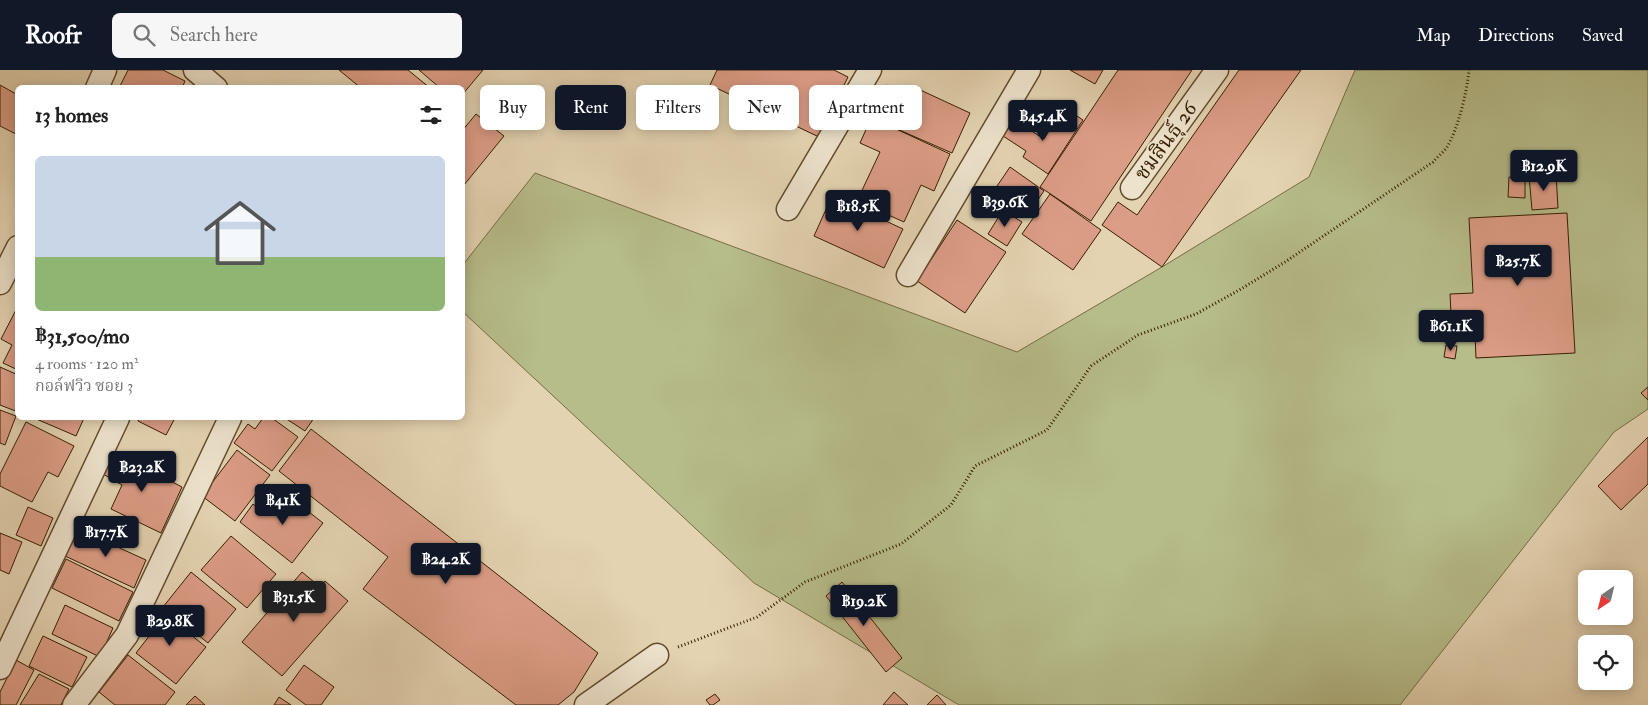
<!DOCTYPE html>
<meta charset="utf-8">
<style>
body{margin:0;font-family:"IM FELL Double Pica","Noto Serif Thai",serif;background:#f6f6f6;color:#222;height:100vh;display:flex;flex-direction:column;font-size:19px;white-space:nowrap}
*{box-sizing:border-box;margin:0}
p{font-size:16px;color:#767676}
.icon{flex:none;width:28px;height:28px;fill:none;stroke:currentColor;stroke-width:2;stroke-linecap:round;stroke-linejoin:round}
.map{position:relative;flex:1;overflow:hidden}
.details{position:absolute;left:15px;top:15px;width:450px;height:335px;display:flex;flex-direction:column;background:#fff;border-radius:8px;box-shadow:0 2px 12px #0003}
.details>*{flex:none}
.top-card{position:absolute;left:480px;top:15px;width:475px;height:45px;display:flex;gap:10px}
.needle{width:32px;rotate:215deg}
.fabs{position:absolute;left:1578px;top:500px;display:grid;gap:10px}
.fabs a{display:grid;place-items:center;width:55px;height:55px;border-radius:8px;background:#fff;box-shadow:0 2px 12px #0003;font-size:25px}
.price{position:absolute;translate:-50% -42px;padding:0 11px;border-radius:5px;background:#111827;color:#fff;font-size:16px;line-height:32px;filter:drop-shadow(0 1px 2px #0008)}
.price::after{content:'';position:absolute;left:50%;top:30px;width:15px;height:11px;margin-left:-8px;background:inherit;clip-path:polygon(0 0,100% 0,50% 100%)}
.price.current{background:#222;color:#fff}
ul{padding:0;list-style:none}
li{display:grid;align-content:center;gap:10px;height:265px;padding:0 20px}
li span{display:grid;place-items:center;height:155px;border-radius:8px;color:#555}
li>.icon{margin-inline-start:auto}
span .icon{width:90px;height:90px;fill:#fffc;stroke-width:1}
li b{font-size:21px}
h2{display:flex;justify-content:space-between;align-items:center;height:60px;padding:0 20px;font-size:21px}
.pill{padding:0 18px;border-radius:8px;background:#fff;box-shadow:0 2px 12px #0003;font-size:18px;line-height:45px}
.pill.current{background:#111827;color:#fff}
header{display:flex;align-items:center;gap:30px;box-sizing:border-box;height:70px;padding:0 25px;background:#111827;color:#fff}
header strong{font-size:24px}
nav{display:flex;gap:28px;margin-inline-start:auto;font-size:18px}
.search{width:350px;height:45px;background:#f6f6f6;display:flex;align-items:center;gap:12px;box-sizing:border-box;padding:0 18px;border-radius:8px;color:#767676;font-size:19px}
.map>svg:first-child{display:block}
.green{fill:#b6bc8a;stroke:#766d45}
.building{fill:#dc9d86;stroke:#371e00}
.lines{fill:none;stroke-linecap:round;stroke-linejoin:round}
.street-casing{stroke:#624b2c;stroke-width:25}
.path{stroke:#371e00;stroke-width:3;stroke-dasharray:1 2.5;stroke-linecap:butt}
.street{stroke:#ede2cc;stroke-width:22}
.labels{text-anchor:middle;dominant-baseline:central;stroke-width:4;stroke-linejoin:round;paint-order:stroke}
.street-label{font-size:21px;fill:#371e00;stroke:#ede2cc}
</style>
<header>
<strong>Roofr</strong>
<div class="search"><svg class="icon" aria-label="search" viewBox="0 0 24 24"><circle cx="10" cy="10" r="6"/><path d="M15 15l6 6"/></svg>Search here</div>
<nav><a>Map</a><a>Directions</a><a>Saved</a></nav>
</header>
<div class="map">
<svg width="1648" height="635" viewBox="0 0 1648 635">
<rect width="100%" height="100%" fill="#e4d3b1"/>
<filter id="stains"><feTurbulence type="fractalNoise" baseFrequency=".004" numOctaves="4"/><feColorMatrix values="0 0 0 0 .2 0 0 0 0 .09 0 0 0 0 .02 0 0 0 .5 -.17"/></filter>
<radialGradient id="worn" r=".72"><stop offset=".6" stop-color="#630" stop-opacity="0"/><stop offset="1" stop-color="#630" stop-opacity=".3"/></radialGradient>
<path class="green" d="M1355,0H1648V339L1614,362L1400,635H959L754,513L463,242L462,196L535,103L1017,282L1162,197L1309,107Z"/>
<path class="building" d="M128,0H163L185,11L182,18H119Z
M339,0H408L430,18H361Z
M419,0H483L462,25V18H440Z
M717,0H834L848,7L819,67L710,15Z
M1070,0H1103L1095,14Z
M1118,0H1192L1091,151L1040,117Z
M1239,0H1301L1162,197L1102,155L1118,132L1137,145Z
M0,15L18,25V65L0,56Z
M886,15L909,25L894,58L950,84L934,121L921,115L904,152L857,131L880,82L860,73Z
M916,18L970,43L952,83L897,59Z
M1071,42L1083,50L1048,104L1023,87L1026,81L1003,66L1013,49L1044,69L1051,57L1058,62Z
M476,44L504,66L464,115L462,114V61Z
M1010,97L1044,121L1027,145L993,122Z
M1556,104L1558,138L1532,140L1529,106Z
M1509,107L1525,108V128L1508,127Z
M1050,124L1101,160L1073,200L1022,164Z
M832,126L903,159L884,198L814,166Z
M1003,140L1022,152L1007,176L988,164Z
M1567,143L1575,283L1476,288L1475,264H1452L1450,224L1473,223L1469,148Z
M957,150L1006,182L965,243L917,211Z
M17,238H18V300L3,293L12,275L1,269Z
M1446,275L1457,276L1455,289L1444,287Z
M0,297L18,305V342L0,335Z
M1648,317V330L1641,323Z
M0,340L16,346L5,375L0,373Z
M34,348H84L76,366Z
M139,348H175L166,365L138,351Z
M263,348H272L298,367L272,401L234,373L248,354L255,359Z
M285,348H314L305,361Z
M26,352L74,376L58,407L48,402L32,432L0,416V404Z
M311,359L598,583L574,622L558,635H516L363,519L388,487L279,401Z
M1648,367V414L1621,440L1598,416Z
M237,380L270,405L235,451L202,426Z
M115,382L182,417L161,463L111,439L122,415L103,404Z
M285,423L323,453L292,493L240,452L253,434L261,441L269,430L275,435Z
M28,437L53,448L41,476L16,465Z
M78,459L146,490L134,518L65,486Z
M0,463L22,472L9,504L0,500Z
M231,466L276,504L247,538L201,500Z
M66,489L133,522L119,551L52,518Z
M191,502L236,539L208,573L163,537Z
M302,502L320,517L325,511L348,531L282,606L242,572Z
M842,512L902,588L886,602L826,526Z
M65,535L113,558L100,587L52,564Z
M159,539L206,577L176,614L136,583L150,565L143,559Z
M43,566L87,587L72,617L29,596Z
M128,585L175,622L165,635H115L99,622Z
M16,590L34,600L16,635H0V622Z
M304,595L334,617L321,635H306L286,620Z
M39,604L69,619L61,635H20Z
M894,622L908,635H883Z
M715,624L720,630L713,635H710L706,630Z
M937,625L946,635H927Z
M195,626L205,635H186Z
M279,627L291,635H274Z"/>
<g class="lines">
<defs>
<path id="street" d="M195,0L216,18
M97,18L105,0
M1132,118L1217,0
M788,139L870,0
M908,205L1029,0
M0,213L18,177
M0,598L118,348
M74,635L127,565L230,348
M586,635L657,585"/>
</defs>
<use href="#street" class="street-casing"/>
<path class="path" d="M678,577L757,547L805,512L901,474L951,435L975,396L1047,360L1091,296L1138,265L1196,244L1241,219L1285,192L1433,92C1437,87 1443,83 1447,77C1458,59 1467,22 1469,0"/>
<use href="#street" class="street"/>
</g>
<g class="labels">
<g class="street-label">
<text transform="translate(1166 71) rotate(-54)">ชมสินธุ์ 26</text>
</g>
</g>
<rect width="100%" height="100%" filter="url(#stains)"/>
<rect width="100%" height="100%" fill="url(#worn)"/>
</svg>
<div class="fabs">
<a><svg class="needle" viewBox="-14 -14 28 28"><path d="M0-13l5 13h-10z" fill="#e53935"/><path d="M0 13l5-13h-10z" fill="#767676"/></svg></a>
<a><svg class="icon" aria-label="locate" viewBox="0 0 24 24"><circle cx="12" cy="12" r="6"/><path d="M12 2v4M12 18v4M2 12h4M18 12h4"/></svg></a>
</div>
<b class="price" style="left:1043px;top:72px">฿45.4K</b>
<b class="price" style="left:1544px;top:122px">฿12.9K</b>
<b class="price" style="left:1005px;top:158px">฿39.6K</b>
<b class="price" style="left:858px;top:162px">฿18.5K</b>
<b class="price" style="left:1518px;top:217px">฿25.7K</b>
<b class="price" style="left:1451px;top:282px">฿61.1K</b>
<b class="price" style="left:142px;top:423px">฿23.2K</b>
<b class="price" style="left:283px;top:456px">฿41K</b>
<b class="price" style="left:106px;top:488px">฿17.7K</b>
<b class="price" style="left:446px;top:515px">฿24.2K</b>
<b class="price current" style="left:294px;top:553px">฿31.5K</b>
<b class="price" style="left:864px;top:557px">฿19.2K</b>
<b class="price" style="left:170px;top:577px">฿29.8K</b>
<div class="top-card">
<a class="pill">Buy</a>
<a class="pill current">Rent</a>
<a class="pill">Filters</a>
<a class="pill">New</a>
<a class="pill">Apartment</a>
</div>
<section class="details">
<h2>13 homes<svg class="icon" aria-label="filters" viewBox="0 0 24 24"><path d="M4 7h16M4 17h16"/><circle cx="9" cy="7" r="2"/><circle cx="15" cy="17" r="2"/></svg></h2>
<ul>
<li><span style="background:linear-gradient(#c9d6e8 65%,#8fb573 0)"><svg class="icon" aria-label="home" viewBox="0 0 24 24"><path d="M3 11l9-7 9 7M6 9v11h12V9"/></svg></span><div><b>฿31,500/mo</b><p>4 rooms · 120 m²</p><p>กอล์ฟวิว ซอย 3</p></div></li>
</ul>
</section>
</div>
